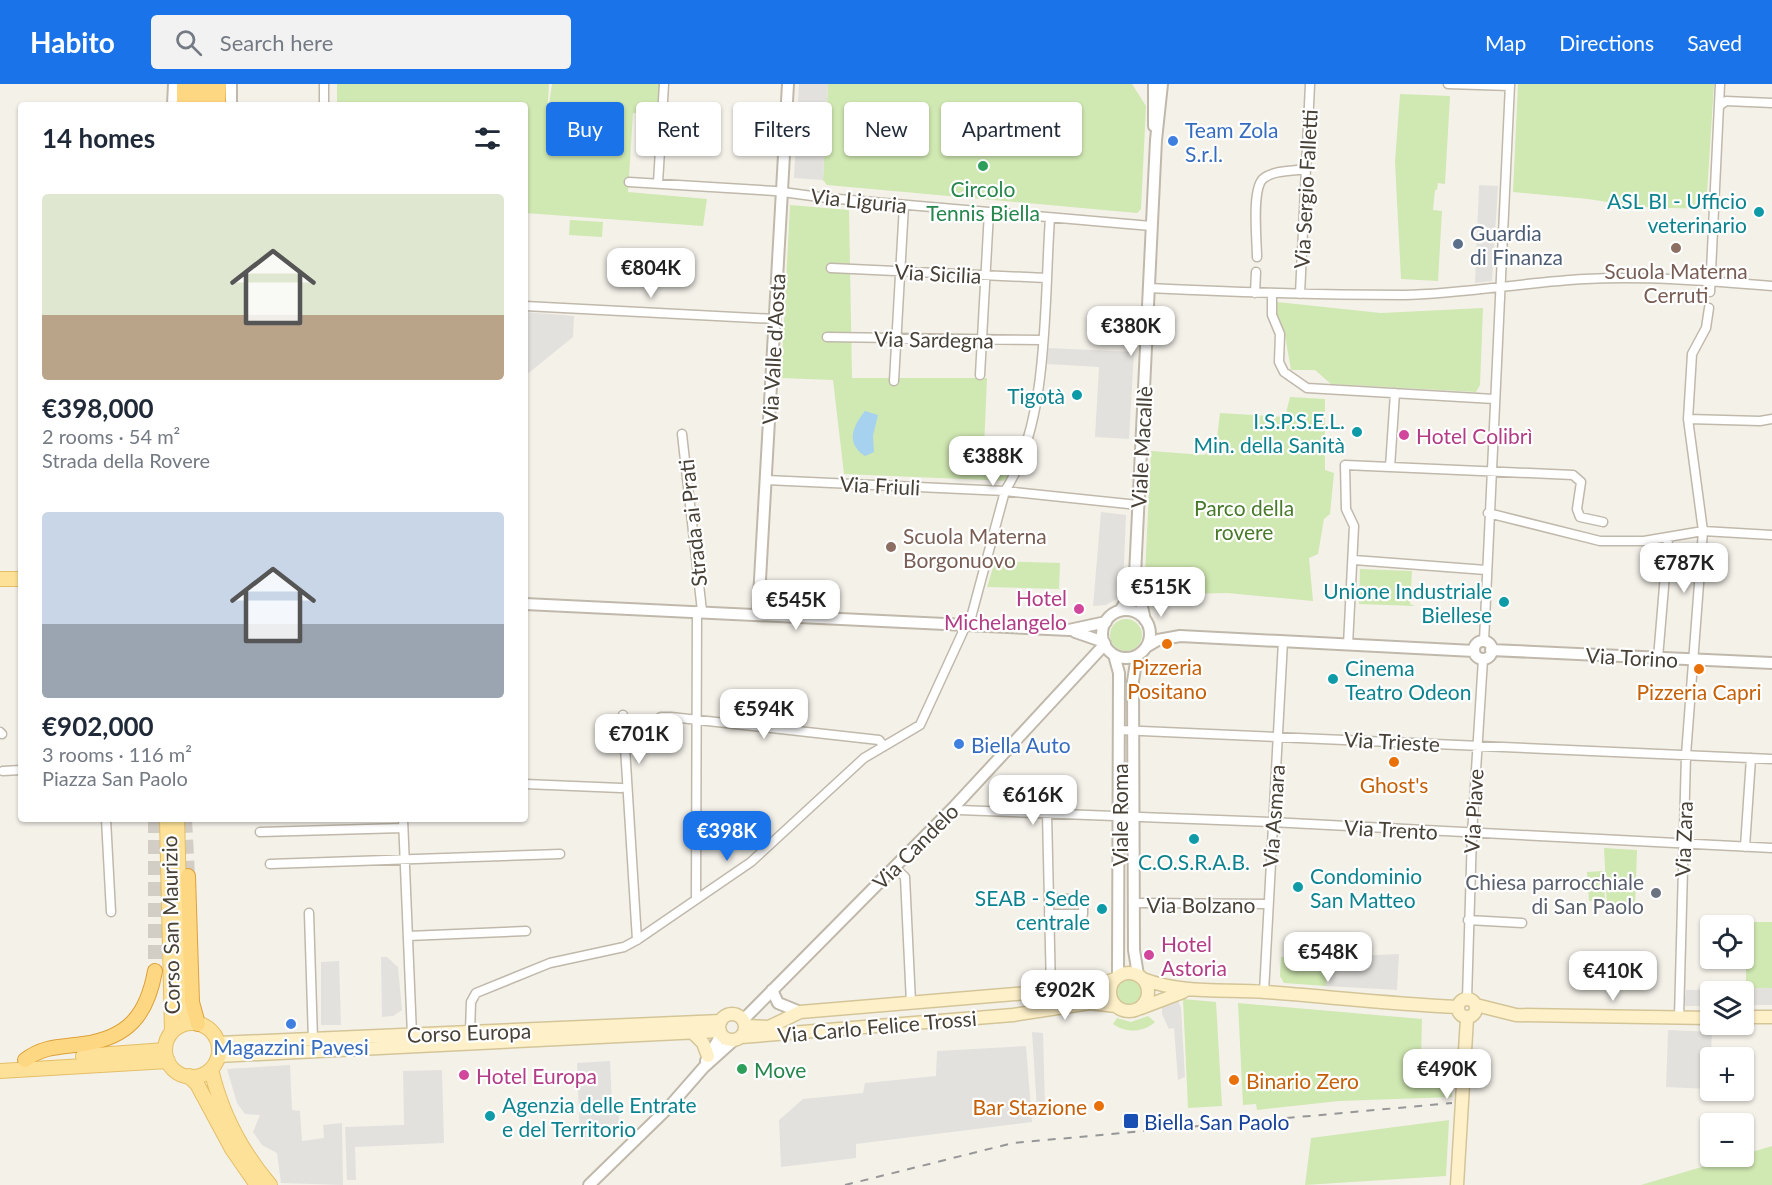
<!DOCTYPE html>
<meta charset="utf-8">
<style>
body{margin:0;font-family:Lato,sans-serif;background:#f2f2f3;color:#1f2937;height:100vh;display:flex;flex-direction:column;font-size:22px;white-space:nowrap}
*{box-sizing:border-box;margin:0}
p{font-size:20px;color:#747a83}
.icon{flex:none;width:33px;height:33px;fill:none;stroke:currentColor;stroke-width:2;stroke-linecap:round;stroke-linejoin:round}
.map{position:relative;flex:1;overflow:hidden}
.panel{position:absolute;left:18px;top:18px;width:510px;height:720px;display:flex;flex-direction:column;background:#fff;border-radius:6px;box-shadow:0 2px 4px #0004}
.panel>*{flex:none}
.banner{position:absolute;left:546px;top:18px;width:570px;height:54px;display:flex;gap:12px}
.controls{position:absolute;left:1700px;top:831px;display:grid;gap:12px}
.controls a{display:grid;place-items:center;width:54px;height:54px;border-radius:6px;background:#fff;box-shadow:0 2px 4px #0004;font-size:30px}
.price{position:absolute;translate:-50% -51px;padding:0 14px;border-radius:12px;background:#fff;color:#222;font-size:20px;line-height:39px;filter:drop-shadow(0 2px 3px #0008)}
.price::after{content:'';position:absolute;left:50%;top:36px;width:18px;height:14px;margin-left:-9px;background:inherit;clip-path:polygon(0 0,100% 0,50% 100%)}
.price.current{background:#1a73e8;color:#fff}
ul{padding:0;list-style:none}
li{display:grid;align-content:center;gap:12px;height:318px;padding:0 24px}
li span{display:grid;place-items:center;height:186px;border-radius:6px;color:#555}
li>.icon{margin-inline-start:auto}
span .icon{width:108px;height:108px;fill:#fffc;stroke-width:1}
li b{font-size:26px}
h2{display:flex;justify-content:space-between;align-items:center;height:72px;padding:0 24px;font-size:26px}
.pill{padding:0 21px;border-radius:6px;background:#fff;box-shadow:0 2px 4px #0004;font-size:21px;line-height:54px}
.pill.current{background:#1a73e8;color:#fff}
header{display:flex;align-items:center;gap:36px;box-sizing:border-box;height:84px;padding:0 30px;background:#1a73e8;color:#fff}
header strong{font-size:28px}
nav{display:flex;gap:33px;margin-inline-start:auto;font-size:21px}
.search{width:420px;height:54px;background:#f2f2f3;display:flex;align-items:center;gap:15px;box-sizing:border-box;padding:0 21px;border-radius:6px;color:#747a83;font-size:22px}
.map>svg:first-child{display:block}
.green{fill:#d0e8b2}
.parking{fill:#e3e1dd}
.water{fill:#a6d2f0}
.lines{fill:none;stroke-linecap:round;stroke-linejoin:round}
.trunk-tunnel{stroke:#d2cec5;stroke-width:14;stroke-dasharray:14 7;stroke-linecap:butt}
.minor-casing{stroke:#c0b9ab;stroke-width:11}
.tertiary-casing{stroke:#c0b9ab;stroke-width:14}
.secondary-casing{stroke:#d4c599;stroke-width:15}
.primary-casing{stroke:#e4bf67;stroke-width:16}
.trunk-casing{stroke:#dda13a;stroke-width:16}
.minor{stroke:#fff;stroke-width:8}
.tertiary{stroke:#fff;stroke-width:10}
.secondary{stroke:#fef1c9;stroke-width:12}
.primary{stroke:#fee198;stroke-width:14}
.trunk{stroke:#fed782;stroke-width:14}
.rail{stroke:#979797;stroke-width:2;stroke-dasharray:8 8;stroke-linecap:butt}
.shop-dot{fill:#3f7fe0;stroke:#fff;stroke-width:2}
.leisure-dot{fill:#2e9e5b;stroke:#fff;stroke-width:2}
.culture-dot{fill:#0f9aa8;stroke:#fff;stroke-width:2}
.service-dot{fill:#5c6f8a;stroke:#fff;stroke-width:2}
.education-dot{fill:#8d6e63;stroke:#fff;stroke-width:2}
.hotel-dot{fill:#d1479c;stroke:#fff;stroke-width:2}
.food-dot{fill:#e8710a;stroke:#fff;stroke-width:2}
.worship-dot{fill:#6b7280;stroke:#fff;stroke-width:2}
.transit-dot{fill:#1a4fb4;stroke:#fff;stroke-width:2}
.labels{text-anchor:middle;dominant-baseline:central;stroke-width:4.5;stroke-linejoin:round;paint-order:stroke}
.shop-label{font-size:21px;fill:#366cbe;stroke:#fff;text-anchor:start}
.leisure-label{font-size:21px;fill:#27864d;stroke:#fff}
.street-label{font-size:21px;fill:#484137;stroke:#fff}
.culture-label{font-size:21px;fill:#0d838f;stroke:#fff;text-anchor:end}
.service-label{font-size:21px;fill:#4e5e75;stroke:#fff;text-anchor:start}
.education-label{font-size:21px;fill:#785e54;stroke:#fff}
.hotel-label{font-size:21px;fill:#b23c85;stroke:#fff;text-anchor:start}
.park-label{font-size:21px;fill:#487a2a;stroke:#fff}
.food-label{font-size:21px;fill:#c56008;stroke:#fff}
.worship-label{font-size:21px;fill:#5b616d;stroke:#fff;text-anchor:end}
.transit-label{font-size:21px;fill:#164399;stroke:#fff;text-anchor:start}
</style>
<header>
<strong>Habito</strong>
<div class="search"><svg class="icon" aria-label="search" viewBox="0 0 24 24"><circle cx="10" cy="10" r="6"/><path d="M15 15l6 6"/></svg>Search here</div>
<nav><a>Map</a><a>Directions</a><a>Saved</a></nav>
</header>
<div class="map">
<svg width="1772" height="1101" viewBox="0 0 1772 1101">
<rect width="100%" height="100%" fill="#f4f1e9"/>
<path class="green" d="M337,0H549L547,34L552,0H661L659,30L633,29L628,108L707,115L703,142L525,129V21H337Z
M828,0H1132L1146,22L1141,125L1137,129L827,101L823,96Z
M1518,0H1714L1706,125L1639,123L1588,115L1513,108Z
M1400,10L1450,12L1445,100L1438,99L1437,106H1435L1433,126L1442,127L1438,197L1401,195L1395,78Z
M790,121L849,126L852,294H987L984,364L1018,366L1010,397L844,390L833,296L781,294Z
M570,136L603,138L602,153L569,151Z
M1277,218L1381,229L1483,224L1480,301L1476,308L1331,300L1315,286H1291L1284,246L1277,231Z
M1290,313L1325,315V386L1334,389L1330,430L1324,435L1318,470L1309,474L1313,517L1227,509L1144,511L1151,367L1204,371L1216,363L1220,329L1285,333Z
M995,477L1060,479L1059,505L987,503Z
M1360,485L1412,487L1410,520L1415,522L1359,520Z
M1110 551a16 16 0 1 1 32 0a16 16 0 1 1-32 0Z
M1604,764L1637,766L1635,825L1607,824Z
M1603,787L1605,816L1589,817L1587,788Z
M1746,838H1772V904L1746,905Z
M1281,873H1327L1326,902L1284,899L1280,892Z
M1117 909a13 13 0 1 1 26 0a13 13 0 1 1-26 0Z
M1183,915L1216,918L1222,1022L1188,1024Z
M1238,919L1422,935L1421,974L1453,975L1452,1013L1339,1017L1257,1026L1256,1020L1243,1021Z
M1148,932L1155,938C1143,949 1125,949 1113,940L1117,934L1131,938Z
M1449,1036L1446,1092L1305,1101L1311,1054Z
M1772,1062V1101H1641Z"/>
<path class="parking" d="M799,0H828L823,96L794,94Z
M1479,101L1498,102L1492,197L1475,199Z
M525,228L574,232L573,253L525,292Z
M1048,264L1134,268L1129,355L1095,353L1099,283L1047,280Z
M1101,428L1126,431L1123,502L1118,514L1106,521L1093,522Z
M1399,870L1397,906L1326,902L1327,873Z
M381,873H387L398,883L402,926L393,932L382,933Z
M339,877L341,941H321V878Z
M1772,904V921H1743V908H1710V922H1684L1686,906Z
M1177,914L1181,924L1185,993L1178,996L1174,944L1169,945L1162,930V922Z
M1668,946L1712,948L1709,1005L1666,1003Z
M1032,948L1043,949L1045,1024L1037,1025Z
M1026,962L1032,1038L856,1060V1074L781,1083L779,1036L803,1015L863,1009L865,999L936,992L937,967Z
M610,977L612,1020L619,1021V1042L595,1043V1053L580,1054L577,979Z
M290,981L292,1026L300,1027L302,1057L324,1054L323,1041L342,1039L343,1101L281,1099L277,1069L262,1061L253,1048L260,1031L245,1030L237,1019L227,985Z
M442,986L444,1059L355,1063L356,1096H347L345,1043L404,1041L403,987Z"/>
<path class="water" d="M865,327L878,331L873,352L874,368L865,372C845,359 853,342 865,327Z"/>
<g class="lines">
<path class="trunk-tunnel" d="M155,735V887
M185,735L188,792"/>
<defs>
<path id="minor" d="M1448,0L1510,2
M324,21V0
M1719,22L1726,17L1772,19
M629,98L775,107L827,114L1151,142
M658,99L664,0
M1257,173C1257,156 1251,103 1264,94C1275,86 1293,87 1306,85
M831,184L1046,194
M1148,204C1233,208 1318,211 1403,211C1464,210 1525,198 1585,195C1648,192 1710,197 1772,202
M1710,208L1720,0
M1255,209L1256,188
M1272,209V231L1280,250L1279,278L1284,288L1307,304L1494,315
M1300,210L1310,0
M525,222L775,235
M827,253L1042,256
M980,291L989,128
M894,297L904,121
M1688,335L1760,337L1772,335
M682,350L702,527
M1390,383L1395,309
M766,396L1005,407L1138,421
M1488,429L1600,457H1644L1703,447L1772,451
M1354,476L1486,486
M969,541L1005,407C1050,337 1044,215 1050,134
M1484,557L1510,0
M1348,561L1354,442L1346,425L1345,381L1573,391L1581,398L1577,425L1580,433L1603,438
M1658,574L1668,455
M623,631L637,856
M1119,646L1772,675
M0,648L2,650
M653,657L654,638L661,633H671L879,656L883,661
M3,687L21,686
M525,700L621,704
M954,723L959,726L1271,738L1772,764
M1047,729L1051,907
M106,735L111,828
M403,735L412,951
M260,748L403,744
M1745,763L1751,674
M270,780L560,770
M894,783L905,793L911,919
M696,814L697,527
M1049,815H1083V830H1049
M1135,819L1268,820
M309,829L313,956
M1468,836L1522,839
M408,852L526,847
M1264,908L1283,557
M1467,915L1472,750L1483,575
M1679,934L1686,671L1703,447L1688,335L1692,270L1706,244L1709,224
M470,948L471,918L476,909L550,879L624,863L637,856L751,778L864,674L920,641L966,541"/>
<path id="tertiary" d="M1154,0V42
M173,21L174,0
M231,21V0
M1136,496L1145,536
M525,520L1069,546L1106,538
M1102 550a24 24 0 1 1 48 0a24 24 0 1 1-48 0Z
M1120,527L1130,511L1135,491L1156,56L1162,0
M758,531L788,0
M1075,548L1104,558
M1474 566a9 9 0 1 1 18 0a9 9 0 1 1-18 0Z
M1146,563L1158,556L1180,552L1474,567
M1491,566L1772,579
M1114,571L1119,589L1118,893
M1137,572L1133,597L1134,866L1138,891
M772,906L778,919L800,928
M743,936L954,723L1105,560
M706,977L721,951
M589,1101L669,1023L704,983L734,956"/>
<path id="secondary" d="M1110 908a19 19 0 1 1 38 0a19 19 0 1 1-38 0Z
M1143,895C1182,910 1224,905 1266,908C1330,913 1394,920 1458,923
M1458 924a9 9 0 1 1 18 0a9 9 0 1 1-18 0Z
M1476,921L1516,931L1710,934
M1141,924L1183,908
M719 943a13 13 0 1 1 26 0a13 13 0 1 1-26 0Z
M1743,933H1772
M745,942L769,943L800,928L1051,907L1092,903L1115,895
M693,949L703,959L708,972
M741,953L1013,931L1090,919L1116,922
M218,959L721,937
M218,972L720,947
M1457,1101L1467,934"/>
<path id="primary" d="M0,495H21
M167,735L172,948
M177,735L182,918L188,939
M165 966a27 27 0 1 1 54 0a27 27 0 1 1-54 0Z
M83,972L165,966
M211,985C221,1028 241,1067 270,1101
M0,987L168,977
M189,992L197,1000L232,1065L257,1101"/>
<path id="trunk" d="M184,21V0
M193,21L194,0
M204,21L205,0
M218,21L219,0
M188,792L192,918L198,940
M25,976C43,962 61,963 83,960C128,954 147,931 155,887"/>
</defs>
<use href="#minor" class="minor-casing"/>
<use href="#tertiary" class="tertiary-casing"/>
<use href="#secondary" class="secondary-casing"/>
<use href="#primary" class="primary-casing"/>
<use href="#trunk" class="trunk-casing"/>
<use href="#minor" class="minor"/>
<use href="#tertiary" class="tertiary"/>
<use href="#secondary" class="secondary"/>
<use href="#primary" class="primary"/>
<use href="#trunk" class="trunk"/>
<path class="rail" d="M845,1101L1013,1059L1452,1019"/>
</g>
<g class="shop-dot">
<circle cx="1173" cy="57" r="6"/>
<circle cx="959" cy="660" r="6"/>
<circle cx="291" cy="940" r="6"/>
</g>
<g class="leisure-dot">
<circle cx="983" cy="82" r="6"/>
<circle cx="742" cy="985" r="6"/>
</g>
<g class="culture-dot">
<circle cx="1759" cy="128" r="6"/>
<circle cx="1077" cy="311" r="6"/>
<circle cx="1357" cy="348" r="6"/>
<circle cx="1504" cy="518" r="6"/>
<circle cx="1333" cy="595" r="6"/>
<circle cx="1194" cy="755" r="6"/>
<circle cx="1298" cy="803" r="6"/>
<circle cx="1102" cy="825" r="6"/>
<circle cx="490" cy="1032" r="6"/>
</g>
<circle class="service-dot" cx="1458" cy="160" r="6"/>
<g class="education-dot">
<circle cx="1676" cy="164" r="6"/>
<circle cx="891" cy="463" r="6"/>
</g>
<g class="hotel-dot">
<circle cx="1404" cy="351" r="6"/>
<circle cx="1079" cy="525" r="6"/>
<circle cx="1149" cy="871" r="6"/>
<circle cx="464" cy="991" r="6"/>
</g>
<g class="food-dot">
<circle cx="1167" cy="560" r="6"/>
<circle cx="1699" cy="585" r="6"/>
<circle cx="1394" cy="678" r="6"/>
<circle cx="1234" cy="996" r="6"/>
<circle cx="1099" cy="1022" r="6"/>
</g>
<circle class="worship-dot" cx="1656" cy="809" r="6"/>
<rect class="transit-dot" x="1123" y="1029" width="16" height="16" rx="3"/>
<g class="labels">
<g class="shop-label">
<text x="1185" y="45">Team Zola<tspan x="1185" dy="24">S.r.l.</tspan></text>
<text x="971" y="660">Biella Auto</text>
<text x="291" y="962" text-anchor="middle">Magazzini Pavesi</text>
</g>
<g class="leisure-label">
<text x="983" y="104">Circolo<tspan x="983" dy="24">Tennis Biella</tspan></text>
<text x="754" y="985" text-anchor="start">Move</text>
</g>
<g class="street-label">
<text transform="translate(1305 105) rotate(-87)">Via Sergio Falletti</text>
<text transform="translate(859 116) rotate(6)">Via Liguria</text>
<text transform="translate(938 189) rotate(3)">Via Sicilia</text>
<text transform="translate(934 255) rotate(1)">Via Sardegna</text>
<text transform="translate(773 265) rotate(-87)">Via Valle d'Aosta</text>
<text transform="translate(1141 363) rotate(-87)">Viale Macallè</text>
<text transform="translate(880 401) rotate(3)">Via Friuli</text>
<text transform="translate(692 439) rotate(-96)">Strada ai Prati</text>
<text transform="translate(1632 573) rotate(3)">Via Torino</text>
<text transform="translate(1392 657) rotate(3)">Via Trieste</text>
<text transform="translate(1473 727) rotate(-87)">Via Piave</text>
<text transform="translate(1119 731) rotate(-90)">Viale Roma</text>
<text transform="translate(1273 732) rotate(-86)">Via Asmara</text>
<text transform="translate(1391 745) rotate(3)">Via Trento</text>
<text transform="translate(1683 755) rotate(-88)">Via Zara</text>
<text transform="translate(915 762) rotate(-45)">Via Candelo</text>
<text x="1201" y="820">Via Bolzano</text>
<text transform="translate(170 841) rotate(-91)">Corso San Maurizio</text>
<text transform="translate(877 942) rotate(-5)">Via Carlo Felice Trossi</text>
<text transform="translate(469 948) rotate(-2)">Corso Europa</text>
</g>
<g class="culture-label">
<text x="1747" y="116">ASL BI - Ufficio<tspan x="1747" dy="24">veterinario</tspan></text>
<text x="1065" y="311">Tigotà</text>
<text x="1345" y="336">I.S.P.S.E.L.<tspan x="1345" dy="24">Min. della Sanità</tspan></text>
<text x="1492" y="506">Unione Industriale<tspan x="1492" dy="24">Biellese</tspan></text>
<text x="1345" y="583" text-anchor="start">Cinema<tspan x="1345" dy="24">Teatro Odeon</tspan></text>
<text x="1194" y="777" text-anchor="middle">C.O.S.R.A.B.</text>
<text x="1310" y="791" text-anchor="start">Condominio<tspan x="1310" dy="24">San Matteo</tspan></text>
<text x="1090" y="813">SEAB - Sede<tspan x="1090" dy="24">centrale</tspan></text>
<text x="502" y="1020" text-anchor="start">Agenzia delle Entrate<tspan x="502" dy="24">e del Territorio</tspan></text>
</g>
<g class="service-label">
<text x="1470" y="148">Guardia<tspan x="1470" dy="24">di Finanza</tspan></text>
</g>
<g class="education-label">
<text x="1676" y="186">Scuola Materna<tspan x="1676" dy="24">Cerruti</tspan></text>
<text x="903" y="451" text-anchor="start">Scuola Materna<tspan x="903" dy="24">Borgonuovo</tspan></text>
</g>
<g class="hotel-label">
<text x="1416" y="351">Hotel Colibrì</text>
<text x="1067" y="513" text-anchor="end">Hotel<tspan x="1067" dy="24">Michelangelo</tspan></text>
<text x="1161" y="859">Hotel<tspan x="1161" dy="24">Astoria</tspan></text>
<text x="476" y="991">Hotel Europa</text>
</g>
<g class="park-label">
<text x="1244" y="423">Parco della<tspan x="1244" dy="24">rovere</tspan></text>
</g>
<g class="food-label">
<text x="1167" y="582">Pizzeria<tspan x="1167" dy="24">Positano</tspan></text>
<text x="1699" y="607">Pizzeria Capri</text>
<text x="1394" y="700">Ghost's</text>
<text x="1246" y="996" text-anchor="start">Binario Zero</text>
<text x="1087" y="1022" text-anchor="end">Bar Stazione</text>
</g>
<g class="worship-label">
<text x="1644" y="797">Chiesa parrocchiale<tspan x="1644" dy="24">di San Paolo</tspan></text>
</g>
<g class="transit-label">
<text x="1144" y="1037">Biella San Paolo</text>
</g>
</g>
</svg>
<div class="controls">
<a><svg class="icon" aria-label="locate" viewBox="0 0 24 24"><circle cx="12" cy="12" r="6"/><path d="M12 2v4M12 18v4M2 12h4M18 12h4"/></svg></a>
<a><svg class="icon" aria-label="layers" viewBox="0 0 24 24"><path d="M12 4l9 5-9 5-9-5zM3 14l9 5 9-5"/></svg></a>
<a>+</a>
<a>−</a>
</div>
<b class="price" style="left:651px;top:215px">€804K</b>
<b class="price" style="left:1131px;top:273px">€380K</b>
<b class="price" style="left:993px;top:403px">€388K</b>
<b class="price" style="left:1684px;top:510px">€787K</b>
<b class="price" style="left:1161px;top:534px">€515K</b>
<b class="price" style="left:796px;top:547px">€545K</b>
<b class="price" style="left:764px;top:656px">€594K</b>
<b class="price" style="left:639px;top:681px">€701K</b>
<b class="price" style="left:1033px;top:742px">€616K</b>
<b class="price current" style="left:727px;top:778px">€398K</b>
<b class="price" style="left:1328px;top:899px">€548K</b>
<b class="price" style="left:1613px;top:918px">€410K</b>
<b class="price" style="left:1065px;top:937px">€902K</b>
<b class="price" style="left:1447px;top:1016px">€490K</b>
<div class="banner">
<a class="pill current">Buy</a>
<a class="pill">Rent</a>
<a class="pill">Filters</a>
<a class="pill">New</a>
<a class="pill">Apartment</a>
</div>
<section class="panel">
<h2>14 homes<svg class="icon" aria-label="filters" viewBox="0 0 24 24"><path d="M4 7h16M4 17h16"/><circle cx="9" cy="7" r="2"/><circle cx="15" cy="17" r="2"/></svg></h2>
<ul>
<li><span style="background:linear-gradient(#dfe7d0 65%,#b9a48a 0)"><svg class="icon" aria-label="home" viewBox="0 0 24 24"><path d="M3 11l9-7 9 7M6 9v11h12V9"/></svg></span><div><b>€398,000</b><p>2 rooms · 54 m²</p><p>Strada della Rovere</p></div></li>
<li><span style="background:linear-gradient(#c9d6e8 60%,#9aa5b1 0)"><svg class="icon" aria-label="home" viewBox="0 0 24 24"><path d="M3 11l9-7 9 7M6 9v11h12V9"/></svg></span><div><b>€902,000</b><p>3 rooms · 116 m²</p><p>Piazza San Paolo</p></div></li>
</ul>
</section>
</div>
